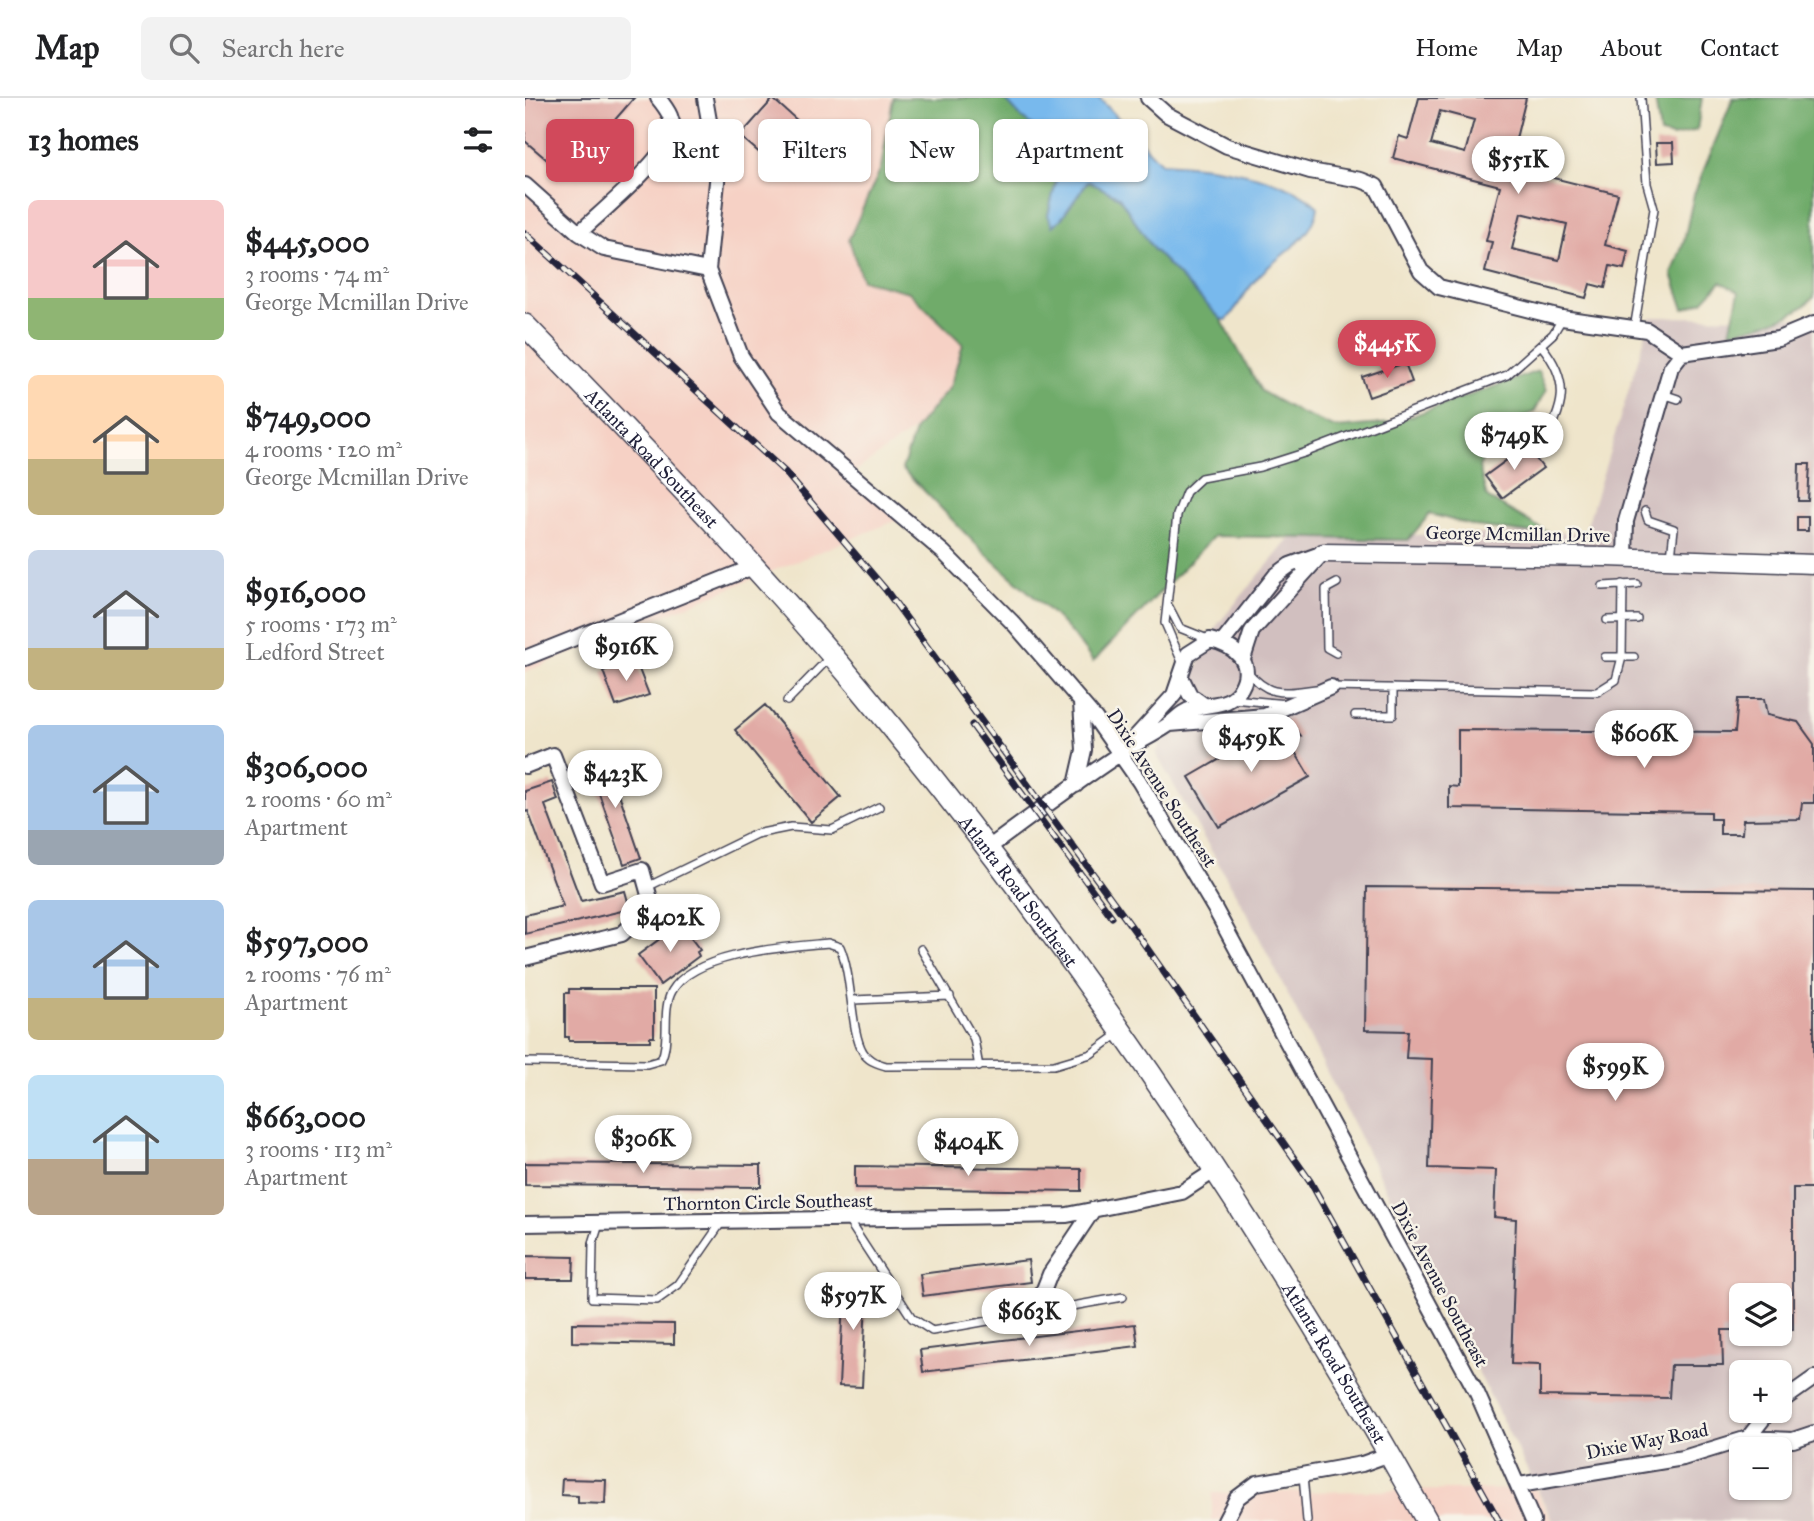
<!DOCTYPE html>
<meta charset="utf-8">
<style>
body{margin:0;font-family:"IM FELL Great Primer",serif;background:#f2f2f2;color:#202124;height:100vh;display:flex;flex-direction:column;font-size:26px;white-space:nowrap}
*{box-sizing:border-box;margin:0}
p{font-size:23px;color:#757577}
.icon{flex:none;width:38px;height:38px;fill:none;stroke:currentColor;stroke-width:2;stroke-linecap:round;stroke-linejoin:round}
.map{position:relative;flex:1;overflow:hidden}
.panel{display:flex;flex-direction:column;background:#fff;width:525px}
.panel>*{flex:none}
.hud{position:absolute;left:21px;top:21px;width:665px;height:63px;display:flex;gap:14px}
.controls{position:absolute;left:1204px;top:1185px;display:grid;gap:14px}
.controls a{display:grid;place-items:center;width:63px;height:63px;border-radius:10px;background:#fff;box-shadow:0 2px 5px #0004;font-size:35px}
.price{position:absolute;translate:-50% -60px;padding:0 16px;border-radius:24px;background:#fff;color:#222;font-size:23px;line-height:46px;filter:drop-shadow(0 2px 4px #0008)}
.price::after{content:'';position:absolute;left:50%;top:42px;width:21px;height:16px;margin-left:-10px;background:inherit;clip-path:polygon(0 0,100% 0,50% 100%)}
.price.selected{background:#d1495b;color:#fff}
ul{padding:0;list-style:none}
li{display:flex;align-items:center;gap:21px;height:175px;padding:0 28px}
li span{display:grid;place-items:center;flex:none;width:196px;height:140px;border-radius:10px;color:#555}
li>.icon{margin-inline-start:auto}
span .icon{width:84px;height:84px;fill:#fffc;stroke-width:1}
li b{font-size:30px}
h2{display:flex;justify-content:space-between;align-items:center;height:84px;padding:0 28px;font-size:30px}
.pill{padding:0 24px;border-radius:10px;background:#fff;box-shadow:0 2px 5px #0004;font-size:24px;line-height:63px}
.pill.selected{background:#d1495b;color:#fff}
header{display:flex;align-items:center;gap:42px;box-sizing:border-box;height:98px;padding:0 35px;background:#fff;border-bottom:2px solid #e0e0e0}
header strong{font-size:33px}
nav{display:flex;gap:38px;margin-inline-start:auto;font-size:24px}
.search{width:490px;height:63px;background:#f2f2f2;display:flex;align-items:center;gap:18px;box-sizing:border-box;padding:0 24px;border-radius:10px;color:#757577;font-size:26px}
main{display:flex;flex:1;min-height:0}
.map>svg:first-child{display:block}
.built{fill:#f6d1c5}
.industrial{fill:#d1bfbf;fill-rule:evenodd}
.forest{fill:#70ab6b;stroke:#496653;stroke-width:2}
.water{fill:#78b9ed;stroke:#4d6e94;stroke-width:2}
.building{fill:#e1aaa5;fill-rule:evenodd}
.lines{fill:none;stroke-linecap:round;stroke-linejoin:round}
.service-casing{stroke:#413f51;stroke-width:10}
.minor-casing{stroke:#413f51;stroke-width:18}
.tertiary-casing{stroke:#413f51;stroke-width:21}
.secondary-casing{stroke:#413f51;stroke-width:24}
.service{stroke:#fff;stroke-width:7}
.minor{stroke:#fff;stroke-width:14}
.tertiary{stroke:#fff;stroke-width:18}
.secondary{stroke:#fff;stroke-width:21}
.rail-casing{stroke:#22223b;stroke-width:7}
.rail{stroke:#f7f3e8;stroke-width:4.5;stroke-dasharray:13;stroke-linecap:butt}
.labels{text-anchor:middle;dominant-baseline:central;stroke-width:5;stroke-linejoin:round;paint-order:stroke}
.street-label{font-size:19px;fill:#22223b;stroke:#f7f3e8}
</style>
<header>
<strong>Map</strong>
<div class="search"><svg class="icon" aria-label="search" viewBox="0 0 24 24"><circle cx="10" cy="10" r="6"/><path d="M15 15l6 6"/></svg>Search here</div>
<nav><a>Home</a><a>Map</a><a>About</a><a>Contact</a></nav>
</header>
<main>
<section class="panel">
<h2>13 homes<svg class="icon" aria-label="filters" viewBox="0 0 24 24"><path d="M4 7h16M4 17h16"/><circle cx="9" cy="7" r="2"/><circle cx="15" cy="17" r="2"/></svg></h2>
<ul>
<li><span style="background:linear-gradient(#f6c9c9 70%,#8fb573 0)"><svg class="icon" aria-label="home" viewBox="0 0 24 24"><path d="M3 11l9-7 9 7M6 9v11h12V9"/></svg></span><div><b>$445,000</b><p>3 rooms · 74 m²</p><p>George Mcmillan Drive</p></div></li>
<li><span style="background:linear-gradient(#ffd9b3 60%,#c2b280 0)"><svg class="icon" aria-label="home" viewBox="0 0 24 24"><path d="M3 11l9-7 9 7M6 9v11h12V9"/></svg></span><div><b>$749,000</b><p>4 rooms · 120 m²</p><p>George Mcmillan Drive</p></div></li>
<li><span style="background:linear-gradient(#c9d6e8 70%,#c2b280 0)"><svg class="icon" aria-label="home" viewBox="0 0 24 24"><path d="M3 11l9-7 9 7M6 9v11h12V9"/></svg></span><div><b>$916,000</b><p>5 rooms · 173 m²</p><p>Ledford Street</p></div></li>
<li><span style="background:linear-gradient(#a9c7e8 75%,#9aa5b1 0)"><svg class="icon" aria-label="home" viewBox="0 0 24 24"><path d="M3 11l9-7 9 7M6 9v11h12V9"/></svg></span><div><b>$306,000</b><p>2 rooms · 60 m²</p><p>Apartment</p></div></li>
<li><span style="background:linear-gradient(#a9c7e8 70%,#c2b280 0)"><svg class="icon" aria-label="home" viewBox="0 0 24 24"><path d="M3 11l9-7 9 7M6 9v11h12V9"/></svg></span><div><b>$597,000</b><p>2 rooms · 76 m²</p><p>Apartment</p></div></li>
<li><span style="background:linear-gradient(#bfe0f5 60%,#b9a48a 0)"><svg class="icon" aria-label="home" viewBox="0 0 24 24"><path d="M3 11l9-7 9 7M6 9v11h12V9"/></svg></span><div><b>$663,000</b><p>3 rooms · 113 m²</p><p>Apartment</p></div></li>
</ul>
</section>
<div class="map">
<svg width="1289" height="1423" viewBox="0 0 1289 1423">
<rect width="100%" height="100%" fill="#f7f3e8"/>
<filter id="ink" filterUnits="userSpaceOnUse"><feTurbulence type="fractalNoise" baseFrequency=".0143" numOctaves="2"/><feDisplacementMap in="SourceGraphic" scale="14" xChannelSelector="R" yChannelSelector="G"/><feConvolveMatrix kernelMatrix="1 2 1 2 8 2 1 2 1" color-interpolation-filters="sRGB"/></filter>
<filter id="wash" filterUnits="userSpaceOnUse"><feTurbulence type="fractalNoise" baseFrequency=".00686" numOctaves="4" result="noise"/><feDisplacementMap in="SourceGraphic" scale="28" xChannelSelector="R" yChannelSelector="G"/><feGaussianBlur stdDeviation="1.57" result="paint"/><feColorMatrix in="noise" values="0 0 0 0 0 0 0 0 0 0 0 0 0 0 0 0 0 1.4 0 .05"/><feComposite in="paint" operator="in"/></filter>
<g filter="url(#wash)">
<rect width="100%" height="100%" fill="#efe5cb"/>
<path class="built" d="M0,0H368L356,70L324,141L337,182L384,194L438,245L425,289L391,330L328,375L377,420L0,574Z
M1010,1391L1027,1423H687V1395Z"/>
<path class="industrial" d="M1126,219L1289,220V1423H1028L724,819L631,656L693,526L766,439L1060,434ZM1216,1197H1255V1236H1216ZM1216,1274H1255V1312H1216ZM1216,1351H1255V1390H1216Z"/>
<path class="forest" d="M368,0H479L497,20L539,51L523,117L536,121L563,83L594,99L629,152L696,221L736,293L775,315L811,330L867,325L1013,273L1021,293L1009,314L971,333L954,369L962,399L1029,438L949,428L905,416L883,442L689,438L568,564C538,518 500,493 461,456C432,428 406,398 377,371L391,330L425,289L438,246L384,194L337,182L324,141L356,70Z
M1130,0H1177L1172,32L1148,39L1135,36Z
M1208,0H1289V199C1269,221 1233,228 1205,234L1214,194L1196,184L1178,203L1159,211L1147,176L1159,143L1169,96Z"/>
<path class="water" d="M479,0H574L636,65C681,67 760,76 793,109C789,141 755,155 734,178C722,191 713,208 702,222L696,221L629,152L594,99L563,83L536,121L527,128L523,117L539,51L497,20Z"/>
<g id="blocks">
<path class="building" d="M0,0H109L41,78L0,43Z
M894,0H1001L984,69L1093,96L1080,147L1103,153L1099,171L1085,168L1080,190L1065,186L1061,200L960,174L967,144L961,143L975,88L868,60L874,38L883,41ZM915,13L949,22L940,55L906,46ZM996,115L1042,126L1034,162L987,151Z
M248,1L291,39L259,76L215,38Z
M1131,45H1148L1149,64L1132,65Z
M880,265L887,284L844,299L837,279Z
M1001,348L1018,370L977,400L960,378Z
M1274,366H1285L1283,403H1273Z
M1272,419H1283V433H1272Z
M110,561L124,597L91,608L78,573Z
M1213,601H1239L1242,617L1273,624L1289,646V705H1277L1275,721L1218,722L1217,736H1195V721H1186V714L924,710V688L933,689V632L1210,634Z
M240,607L316,699L286,724L210,632Z
M764,621L776,638L764,644L785,679L694,729L664,679Z
M81,658L116,760L99,766L63,664Z
M27,684L33,702L20,707L56,803L100,793L105,811L0,836V817L38,808L3,713L0,714V693Z
M842,789L1289,793V1090H1268V1232H1255V1197H1216V1232H1197L1198,1267H1146L1144,1300L1015,1298V1267L986,1266L991,1121L969,1119L971,1072L904,1070L907,961L881,960L883,933L840,932Z
M155,826L175,852L172,854L174,858L135,887L113,857Z
M44,891H129V939H125V943H44V939H40V895H44Z
M0,1065L236,1067V1089L0,1087Z
M330,1068L556,1071V1093L330,1090Z
M0,1158L49,1159L48,1181H0Z
M503,1162L506,1184L398,1198L395,1176Z
M319,1180L342,1181L337,1289L314,1288Z
M47,1225L149,1226V1246L47,1244Z
M610,1226L613,1248L398,1274L395,1252Z
M37,1381L81,1382L80,1406L53,1405V1398L36,1397Z"/>
</g>
</g>
<g filter="url(#ink)">
<use href="#blocks" fill-opacity="0" stroke="#413f51" stroke-width="2"/>
<g class="lines">
<defs>
<path id="service" d="M1109,231L1129,111L1122,86L1116,0
M1138,296L1153,301
M1016,349C1039,310 1047,285 1016,247
M1120,413L1123,422L1149,431L1146,459
M1078,488L1112,486
M644,509L655,530L685,542
M1082,522L1112,521
M811,555L802,550L801,491L812,485
M1080,559H1109
M657,564L640,525L652,417L661,394L676,380L735,369L779,355L982,277L1028,236L1037,221
M721,572C745,600 757,595 791,591
M806,589L1072,594L1091,582L1097,559L1098,486
M707,601L762,606
M262,603L306,558
M830,617H868V590
M122,789L231,736L266,729L307,732L354,709
M396,851L449,941L454,969
M328,902L425,898
M0,964L122,966L136,962C146,941 136,913 147,893C169,854 263,849 303,845L315,849C328,879 325,933 338,954C343,963 352,965 361,968L529,967L566,956L595,935
M323,1122L387,1220L407,1233L598,1199
M74,1126L68,1145L67,1200L132,1202L153,1187L196,1125
M778,1377L782,1423"/>
<path id="minor" d="M180,0L193,74L183,172
M623,0L641,16L702,48L785,73L836,82L851,88L896,173L914,189L1037,220L1122,232L1157,255L1253,241L1289,226
M0,87L54,135L79,151L183,172L216,258L254,315L418,454L490,527L570,620L614,683L690,811L952,1295L1008,1423
M54,135C78,112 133,67 145,39C152,24 142,11 133,0
M1100,459L1101,423L1146,269L1157,255
M697,545L750,478L765,467L798,455
M0,560L228,469
M718,561L727,533L795,458
M656,579L665,597L679,607
M645,626L740,618L806,589
M0,668L28,657L77,785L117,772L127,808L97,836L0,860
M551,687L559,652L556,605
M462,751C505,719 548,687 593,657C609,646 627,638 643,627C649,623 654,617 660,614C679,603 704,612 716,590C731,564 708,547 685,542L663,556L649,597L595,656
M0,1126L542,1117L657,1094L689,1073
M510,1214L525,1176L568,1112
M1255,1304L1289,1280
M1223,1340L1268,1342L1289,1335
M994,1387L1158,1360L1223,1340L1245,1312
M700,1423L712,1400L732,1385L837,1366L865,1356"/>
<path id="tertiary" d="M798,455L1082,459L1289,466"/>
<g id="secondary">
<path id="s1" d="M0,227C113,344 228,462 333,588C548,846 738,1129 902,1423"/>
</g>
</defs>
<use href="#service" class="service-casing"/>
<use href="#minor" class="minor-casing"/>
<use href="#tertiary" class="tertiary-casing"/>
<use href="#secondary" class="secondary-casing"/>
<use href="#service" class="service"/>
<use href="#minor" class="minor"/>
<use href="#tertiary" class="tertiary"/>
<use href="#secondary" class="secondary"/>
<defs>
<path id="rail" d="M0,135L260,374L360,491L617,843L785,1083L974,1423
M447,627L587,819"/>
</defs>
<use href="#rail" class="rail-casing"/>
<use href="#rail" class="rail"/>
</g>
</g>
<g class="labels">
<g class="street-label">
<text stroke="none"><textPath href="#s1" startOffset="184">Atlanta Road Southeast</textPath></text>
<text transform="translate(993 436) rotate(1)">George Mcmillan Drive</text>
<text transform="translate(637 690) rotate(57)">Dixie Avenue Southeast</text>
<text stroke="none"><textPath href="#s1" startOffset="752">Atlanta Road Southeast</textPath></text>
<text transform="translate(243 1104) rotate(-1)">Thornton Circle Southeast</text>
<text transform="translate(915 1186) rotate(62)">Dixie Avenue Southeast</text>
<text stroke="none"><textPath href="#s1" startOffset="1320">Atlanta Road Southeast</textPath></text>
<text transform="translate(1122 1343) rotate(-11)">Dixie Way Road</text>
</g>
</g>
</svg>
<div class="controls">
<a><svg class="icon" aria-label="layers" viewBox="0 0 24 24"><path d="M12 4l9 5-9 5-9-5zM3 14l9 5 9-5"/></svg></a>
<a>+</a>
<a>−</a>
</div>
<b class="price" style="left:993px;top:98px">$551K</b>
<b class="price selected" style="left:862px;top:282px">$445K</b>
<b class="price" style="left:989px;top:374px">$749K</b>
<b class="price" style="left:101px;top:585px">$916K</b>
<b class="price" style="left:1119px;top:672px">$606K</b>
<b class="price" style="left:726px;top:676px">$459K</b>
<b class="price" style="left:90px;top:712px">$423K</b>
<b class="price" style="left:145px;top:856px">$402K</b>
<b class="price" style="left:1090px;top:1005px">$599K</b>
<b class="price" style="left:118px;top:1077px">$306K</b>
<b class="price" style="left:443px;top:1080px">$404K</b>
<b class="price" style="left:328px;top:1234px">$597K</b>
<b class="price" style="left:504px;top:1250px">$663K</b>
<div class="hud">
<a class="pill selected">Buy</a>
<a class="pill">Rent</a>
<a class="pill">Filters</a>
<a class="pill">New</a>
<a class="pill">Apartment</a>
</div>
</div>
</main>
